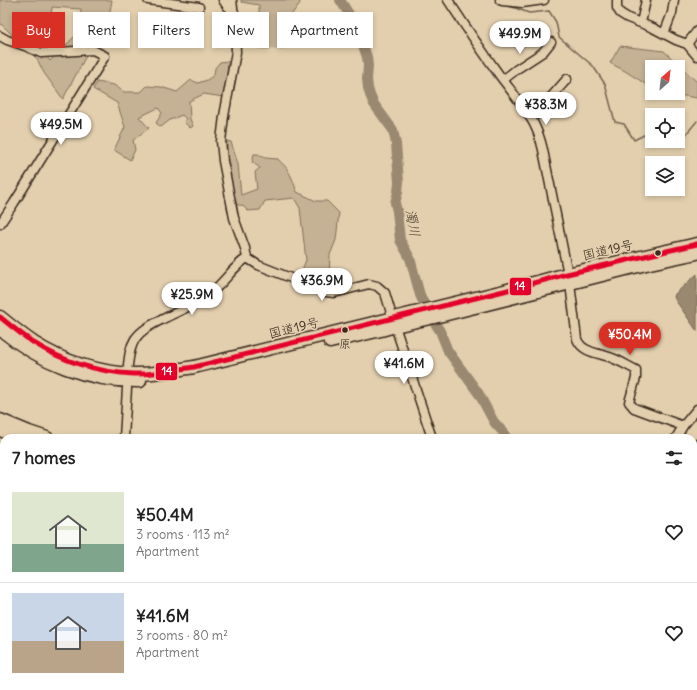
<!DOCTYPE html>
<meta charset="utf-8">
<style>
body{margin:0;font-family:Delius,"Klee One",sans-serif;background:#f6f6f6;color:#222;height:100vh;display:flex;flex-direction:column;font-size:15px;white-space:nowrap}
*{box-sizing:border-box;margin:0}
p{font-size:13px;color:#767676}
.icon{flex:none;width:22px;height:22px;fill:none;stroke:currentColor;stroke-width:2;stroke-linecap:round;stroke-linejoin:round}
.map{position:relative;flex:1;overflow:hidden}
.side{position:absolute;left:0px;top:434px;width:697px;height:256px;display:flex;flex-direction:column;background:#fff;border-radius:12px 12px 0 0;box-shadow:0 2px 6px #0003}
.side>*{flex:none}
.top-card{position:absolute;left:12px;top:12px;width:400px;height:36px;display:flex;gap:8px}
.needle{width:26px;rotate:28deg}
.controls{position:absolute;left:645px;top:60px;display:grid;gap:8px}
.controls a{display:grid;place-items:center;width:40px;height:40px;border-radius:0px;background:#fff;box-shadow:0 2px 6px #0003;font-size:20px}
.price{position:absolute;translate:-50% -34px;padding:0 9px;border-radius:14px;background:#fff;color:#222;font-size:13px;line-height:26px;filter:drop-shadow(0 1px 2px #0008)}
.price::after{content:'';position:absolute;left:50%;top:24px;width:12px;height:9px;margin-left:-6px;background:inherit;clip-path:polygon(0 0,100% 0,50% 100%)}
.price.on{background:#d93025;color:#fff}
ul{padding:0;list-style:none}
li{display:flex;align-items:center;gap:12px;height:100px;padding:0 12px}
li+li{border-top:1px solid #e0e0e0}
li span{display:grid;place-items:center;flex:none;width:112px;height:80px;border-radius:0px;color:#555}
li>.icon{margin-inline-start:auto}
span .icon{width:48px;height:48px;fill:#fffc;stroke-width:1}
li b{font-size:17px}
h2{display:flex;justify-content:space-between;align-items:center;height:48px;padding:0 12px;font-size:17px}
.chip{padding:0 14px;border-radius:0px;background:#fff;box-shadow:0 2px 6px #0003;font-size:14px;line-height:36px}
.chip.on{background:#d93025;color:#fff}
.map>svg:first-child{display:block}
.green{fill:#c5b194;stroke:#806e59;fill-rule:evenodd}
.water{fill:#9a8870;stroke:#74624f}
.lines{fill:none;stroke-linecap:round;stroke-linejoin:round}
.stream{stroke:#74624f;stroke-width:1.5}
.river{stroke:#9a8870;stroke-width:10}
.minor-casing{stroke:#3b2a1e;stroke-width:11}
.highway-casing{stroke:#3b2a1e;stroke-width:15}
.minor{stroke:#e3cfae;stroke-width:8}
.highway{stroke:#e3cfae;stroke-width:12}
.bus-1-casing{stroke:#e3cfae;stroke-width:8}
.bus-1{stroke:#e4002b;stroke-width:5}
.bus-dot{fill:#3b2a1e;stroke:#e3cfae;stroke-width:1.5}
.labels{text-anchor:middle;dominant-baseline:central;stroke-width:3.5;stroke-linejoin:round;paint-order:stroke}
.bus-label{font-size:12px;fill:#3b2a1e;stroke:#e3cfae}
.street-label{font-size:13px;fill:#3b2a1e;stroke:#e3cfae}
.water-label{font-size:14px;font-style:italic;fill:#4e3d2e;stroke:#e3cfae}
.line-badge{stroke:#e3cfae;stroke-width:1.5}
.badge-label{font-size:11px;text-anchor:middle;font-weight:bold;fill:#fff}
</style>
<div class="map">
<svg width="697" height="690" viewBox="0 0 697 690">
<rect width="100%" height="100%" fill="#e3cfae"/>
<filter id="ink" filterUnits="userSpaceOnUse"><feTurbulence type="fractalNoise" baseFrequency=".025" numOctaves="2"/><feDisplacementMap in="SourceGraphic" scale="8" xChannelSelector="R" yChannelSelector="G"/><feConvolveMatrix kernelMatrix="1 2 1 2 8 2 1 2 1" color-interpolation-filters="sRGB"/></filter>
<g filter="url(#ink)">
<path class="green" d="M0,0H112L110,11L63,99L44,73L37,59L0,23ZM52,7L81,9L80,31L50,61L35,40L50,26Z
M241,0H299L300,3L281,29L283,49L258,48L259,40V5L241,2Z
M620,46L664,51L697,82V98L666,93H678V67H652V88L625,71L610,63Z
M228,61L227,77L223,97L204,94L189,101L190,119L193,126L190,128L184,122L186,119L182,115L170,120L161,127L156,123L162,113L158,108L139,117L149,128L133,140L135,150L130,160L114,150L125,127L117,103L93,89L97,82L114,85L124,92H141L147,86L161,87L177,92L191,80L198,83L207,80L214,75L215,68L220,62Z
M227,141L231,142L238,164L241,195L257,189L255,172L260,168L252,162L254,154H258L265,158L278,159C281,163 285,165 287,169C292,176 294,184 297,192L316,201H327L339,213L336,240L330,255L329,279L314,273L306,279L300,275L306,260L300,208L294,198L265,201L260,210L248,211L242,205H236L227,159Z
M31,686H380L383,690H28Z
M421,686H465V690H417Z"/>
<path class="water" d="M697,274V331L676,301L674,297L675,294Z"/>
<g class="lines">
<path class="stream" d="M507,5L529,13L549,11L556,22L559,37L593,66L605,84L615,122L624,124L634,140L652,131
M672,141L678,144L697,121
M693,528L697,536
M651,690V686"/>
<path class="river" d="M340,0L349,14L357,28L367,57L368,66L367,79L368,88L370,95L374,104L393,130L396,144L399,182L398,192L395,203L397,211L398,221L400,240L410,258L420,295L429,314L440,331L448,351L479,394L494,422L505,434L506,438
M504,690L505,686"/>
<defs>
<path id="minor" d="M148,0L199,7
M223,0L227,6L234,12
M232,0L235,25L236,52L224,116L221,141L223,161L234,218L245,248L247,258L258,265L326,292L334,293L369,284L377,286L385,293L395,326L432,438
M448,0C465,26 482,51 500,76C512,92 525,107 534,124C538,132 541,141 543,150L570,284L577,339C582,353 600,353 612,358C620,361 628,366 636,370V378L629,402L634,408L683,426
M500,0L502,1L522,3L544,0
M617,0V8L620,13L628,18L653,28L676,40L687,44L697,56
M641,23L646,0
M664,34L672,13L674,0
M0,36L7,40L25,46L41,53L93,50L105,56L14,203L0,224
M687,44L697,31
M503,80L517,69L543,52L551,42
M530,117L534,116L538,112L567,79
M128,365C129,356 130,347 135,339C142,329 153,324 163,319C180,310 200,303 214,290C226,280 233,267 247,258
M124,438L127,388
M676,438L683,426L697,409
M693,447L697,444
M0,452L4,454
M0,537L4,536
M0,565L4,569
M693,593H697
M0,640L4,607
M549,686L557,690
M534,690L535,686"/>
<path id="highway" d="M0,317C11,326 22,335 34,343C64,362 98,372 133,374C153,375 174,370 194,367L504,291L567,274L697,244
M0,329C40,362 88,382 140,381
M330,342L381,330L395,326L443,315L650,263L697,253
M0,420L29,432L47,438
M0,430L21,438
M693,580L697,581"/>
</defs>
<use href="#minor" class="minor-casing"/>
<use href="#highway" class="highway-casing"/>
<use href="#minor" class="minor"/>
<use href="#highway" class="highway"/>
<defs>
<path id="bus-1" d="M0,317C11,326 22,335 34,343C64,362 98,372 133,374C153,375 174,370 194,367L504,291L567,274L697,244"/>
</defs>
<use href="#bus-1" class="bus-1-casing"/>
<use href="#bus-1" class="bus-1"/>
</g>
</g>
<g class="bus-dot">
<circle cx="658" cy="253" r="3.5"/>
<circle cx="345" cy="330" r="3.5"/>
</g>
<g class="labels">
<g class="bus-label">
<text x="345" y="343">原</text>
</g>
<g class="street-label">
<text transform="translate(608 250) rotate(-13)">国道19号</text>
<text transform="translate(294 328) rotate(-14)">国道19号</text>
</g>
<g class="water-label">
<text transform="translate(413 223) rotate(79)">濁川</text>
</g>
</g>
<g class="line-badge">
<rect x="509" y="277" width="23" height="19" rx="4" fill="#e4002b"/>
<rect x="155" y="362" width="23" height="19" rx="4" fill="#e4002b"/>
</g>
<g class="badge-label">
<text x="520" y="290">14</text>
<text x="167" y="375">14</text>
</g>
</svg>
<div class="controls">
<a><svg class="needle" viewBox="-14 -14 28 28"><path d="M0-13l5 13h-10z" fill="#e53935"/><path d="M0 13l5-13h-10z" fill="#767676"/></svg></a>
<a><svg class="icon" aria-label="locate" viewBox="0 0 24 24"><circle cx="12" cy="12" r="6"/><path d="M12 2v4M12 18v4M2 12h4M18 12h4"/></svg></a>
<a><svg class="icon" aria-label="layers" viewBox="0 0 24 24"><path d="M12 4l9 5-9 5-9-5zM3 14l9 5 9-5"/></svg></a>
</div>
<b class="price" style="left:520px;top:55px">¥49.9M</b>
<b class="price" style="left:546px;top:126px">¥38.3M</b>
<b class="price" style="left:61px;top:146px">¥49.5M</b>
<b class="price" style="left:322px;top:302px">¥36.9M</b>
<b class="price" style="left:192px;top:316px">¥25.9M</b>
<b class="price on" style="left:630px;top:356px">¥50.4M</b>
<b class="price" style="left:404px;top:385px">¥41.6M</b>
<div class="top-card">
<a class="chip on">Buy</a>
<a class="chip">Rent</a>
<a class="chip">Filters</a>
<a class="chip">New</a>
<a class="chip">Apartment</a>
</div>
<section class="side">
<h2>7 homes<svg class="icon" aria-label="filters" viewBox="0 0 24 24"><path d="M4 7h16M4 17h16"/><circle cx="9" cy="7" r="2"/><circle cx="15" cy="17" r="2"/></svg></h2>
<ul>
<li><span style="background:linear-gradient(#dfe7d0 65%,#7fa58c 0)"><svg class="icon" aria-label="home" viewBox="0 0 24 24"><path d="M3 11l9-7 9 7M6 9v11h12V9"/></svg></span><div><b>¥50.4M</b><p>3 rooms · 113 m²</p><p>Apartment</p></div><svg class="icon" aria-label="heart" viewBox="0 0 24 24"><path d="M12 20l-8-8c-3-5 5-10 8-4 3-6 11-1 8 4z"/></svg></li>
<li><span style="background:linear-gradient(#c9d6e8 60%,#b9a48a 0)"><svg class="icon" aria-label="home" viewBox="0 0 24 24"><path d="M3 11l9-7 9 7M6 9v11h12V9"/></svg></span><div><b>¥41.6M</b><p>3 rooms · 80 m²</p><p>Apartment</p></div><svg class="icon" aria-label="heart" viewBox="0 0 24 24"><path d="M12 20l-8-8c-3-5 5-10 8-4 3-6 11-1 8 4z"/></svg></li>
</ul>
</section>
</div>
